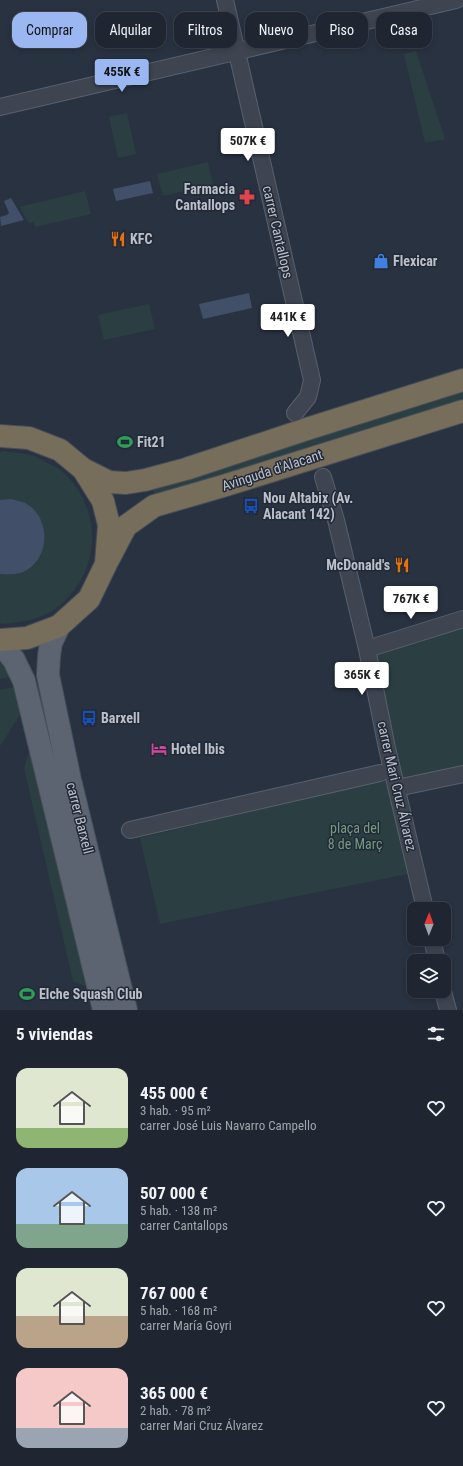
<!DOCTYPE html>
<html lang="es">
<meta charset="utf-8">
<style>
body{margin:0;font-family:"Roboto Condensed",sans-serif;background:#272e39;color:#f1f3f6;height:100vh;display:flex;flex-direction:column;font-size:15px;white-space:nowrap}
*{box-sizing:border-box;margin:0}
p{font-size:13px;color:#a1a5ab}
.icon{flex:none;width:22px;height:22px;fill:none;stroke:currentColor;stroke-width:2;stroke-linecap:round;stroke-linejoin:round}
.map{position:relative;height:1010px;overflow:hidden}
.details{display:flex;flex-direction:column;background:#1f2631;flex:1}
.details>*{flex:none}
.guide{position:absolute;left:12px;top:12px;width:439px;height:36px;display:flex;gap:8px}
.needle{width:26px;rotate:1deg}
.tools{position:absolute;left:407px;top:902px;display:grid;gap:8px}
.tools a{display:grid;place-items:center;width:44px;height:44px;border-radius:8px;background:#1f2631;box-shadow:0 2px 6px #0003,0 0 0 1px #3c434d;font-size:20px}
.price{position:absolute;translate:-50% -34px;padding:0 9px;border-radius:4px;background:#fff;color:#222;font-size:13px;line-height:26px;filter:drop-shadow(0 1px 2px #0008)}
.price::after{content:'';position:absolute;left:50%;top:24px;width:12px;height:9px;margin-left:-6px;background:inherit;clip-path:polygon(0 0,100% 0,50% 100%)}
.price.active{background:#9ab7f1;color:#111}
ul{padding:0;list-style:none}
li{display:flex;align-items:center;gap:12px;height:100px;padding:0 16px}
li span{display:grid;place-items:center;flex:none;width:112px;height:80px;border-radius:12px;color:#555}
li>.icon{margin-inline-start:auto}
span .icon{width:48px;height:48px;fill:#fffc;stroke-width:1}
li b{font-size:17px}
h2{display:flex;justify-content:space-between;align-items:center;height:48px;padding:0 16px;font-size:17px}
.chip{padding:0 14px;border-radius:12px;background:#1f2631;box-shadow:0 2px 6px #0003,0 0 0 1px #3c434d;font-size:14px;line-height:36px}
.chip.active{background:#9ab7f1;color:#111}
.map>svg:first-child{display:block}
.green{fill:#2b3f42}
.water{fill:#414f69}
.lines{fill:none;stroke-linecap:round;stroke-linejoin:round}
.street-casing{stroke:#59606c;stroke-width:18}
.primary-casing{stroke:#474e5b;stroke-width:24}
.highway-casing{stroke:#454d59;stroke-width:24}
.street{stroke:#3e4551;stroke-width:16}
.primary{stroke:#5c6471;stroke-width:22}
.highway{stroke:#776d5b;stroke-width:22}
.labels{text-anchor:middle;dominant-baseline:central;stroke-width:3;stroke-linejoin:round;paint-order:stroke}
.poi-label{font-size:14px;font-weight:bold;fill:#bbc0cb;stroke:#222a37;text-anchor:start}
.street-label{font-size:14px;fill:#bbc0cb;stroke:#222a37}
.park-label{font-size:14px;fill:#749a7f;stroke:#222a37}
</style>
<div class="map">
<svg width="463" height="1010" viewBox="0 0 463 1010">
<rect width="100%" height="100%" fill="#293241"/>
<path class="green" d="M416,51L445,139L425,143L404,54Z
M127,113L136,154L118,158L109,117Z
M208,162L213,184L163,196L157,174Z
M85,191L91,214L35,227L34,222L29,223L19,207Z
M149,304L155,329L104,340L98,315Z
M463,390V402L156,498L152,487Z
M4,451C13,453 25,453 34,456C38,457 43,461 47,463C51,465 57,467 60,470C105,507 102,575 55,609C39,620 21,622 3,624L0,623V574L12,575L10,499L0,500V452Z
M463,619V774L397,788L417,872L160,924L140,838L394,777L367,649Z
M0,663L11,677L0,679Z
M14,687L21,713L0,746V690Z
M31,746L90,988L73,981L24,768Z"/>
<path class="water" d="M150,181L153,193L116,201L113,189Z
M11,198L24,220L1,226L0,217L7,215L9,213L4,201Z
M249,293L252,308L203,319L199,304Z
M10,499C15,500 21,501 25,503C50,516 51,555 27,570C19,575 9,575 0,574V500Z"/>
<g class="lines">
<defs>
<path id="street" d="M225,0L312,380L308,397L295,413
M0,107L456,0
M323,477L336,520L367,649L387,748L425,909
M367,649L463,619
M397,788L463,774
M130,830L380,773
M432,939L437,961
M443,991L448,1010"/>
<path id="primary" d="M59,626L51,643L49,656L48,675L70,780L126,1010
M0,643L14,660L24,681L104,1010"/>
<path id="highway" d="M0,436L29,438L60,450L83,469L103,501L109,525L106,564L89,599L59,626L27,638L0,640
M83,469L109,482L126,483L145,480L186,469L310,428L463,380
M106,564L126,526L154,506L223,486L463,411"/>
</defs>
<use href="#street" class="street-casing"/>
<use href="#primary" class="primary-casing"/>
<use href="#highway" class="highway-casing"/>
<use href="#street" class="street"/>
<use href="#primary" class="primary"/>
<use href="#highway" class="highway"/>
</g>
<defs>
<symbol id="pharmacy-bare" viewBox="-9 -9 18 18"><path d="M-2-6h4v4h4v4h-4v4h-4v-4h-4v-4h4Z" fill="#e0444e" stroke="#222a37" stroke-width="2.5" paint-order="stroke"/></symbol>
<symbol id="restaurant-bare" viewBox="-9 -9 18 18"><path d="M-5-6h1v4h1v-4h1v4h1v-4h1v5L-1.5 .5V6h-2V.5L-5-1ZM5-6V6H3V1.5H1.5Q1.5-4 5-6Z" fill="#e8710a" stroke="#222a37" stroke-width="2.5" paint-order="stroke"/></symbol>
<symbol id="shop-bare" viewBox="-9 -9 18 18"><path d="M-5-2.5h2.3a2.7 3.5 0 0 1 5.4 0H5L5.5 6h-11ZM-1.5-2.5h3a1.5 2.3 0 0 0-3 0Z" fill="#3f7fe0" stroke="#222a37" stroke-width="2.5" paint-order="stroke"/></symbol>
<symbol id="stadium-bare" viewBox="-9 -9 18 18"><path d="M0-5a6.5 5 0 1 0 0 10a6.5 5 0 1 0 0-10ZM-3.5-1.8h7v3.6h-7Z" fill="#2e9e5b" stroke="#222a37" stroke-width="2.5" paint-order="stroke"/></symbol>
<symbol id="bus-bare" viewBox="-9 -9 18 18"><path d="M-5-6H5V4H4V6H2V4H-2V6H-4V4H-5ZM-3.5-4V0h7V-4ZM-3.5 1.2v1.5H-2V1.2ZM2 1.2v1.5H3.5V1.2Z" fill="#1a4fb4" stroke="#222a37" stroke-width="2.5" paint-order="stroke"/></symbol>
<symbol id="hotel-bare" viewBox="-9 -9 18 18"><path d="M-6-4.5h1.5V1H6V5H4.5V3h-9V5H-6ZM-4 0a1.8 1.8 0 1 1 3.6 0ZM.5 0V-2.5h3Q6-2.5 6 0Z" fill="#d1479c" stroke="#222a37" stroke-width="2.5" paint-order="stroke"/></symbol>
</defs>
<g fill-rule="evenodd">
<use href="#pharmacy-bare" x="236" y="186" width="22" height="22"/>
<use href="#restaurant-bare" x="107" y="228" width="22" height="22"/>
<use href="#shop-bare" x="370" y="250" width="22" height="22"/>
<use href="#stadium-bare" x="114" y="431" width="22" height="22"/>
<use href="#bus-bare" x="240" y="495" width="22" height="22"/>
<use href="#restaurant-bare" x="391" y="554" width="22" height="22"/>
<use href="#bus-bare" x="78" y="707" width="22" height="22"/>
<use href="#hotel-bare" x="148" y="738" width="22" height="22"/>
<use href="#stadium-bare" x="16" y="983" width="22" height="22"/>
</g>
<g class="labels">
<g class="poi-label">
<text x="235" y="189" text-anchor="end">Farmacia<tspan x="235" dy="16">Cantallops</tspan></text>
<text x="130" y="239">KFC</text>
<text x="393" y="261">Flexicar</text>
<text x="137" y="442">Fit21</text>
<text x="263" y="498">Nou Altabix (Av.<tspan x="263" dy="16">Alacant 142)</tspan></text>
<text x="390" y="565" text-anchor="end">McDonald's</text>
<text x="101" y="718">Barxell</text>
<text x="171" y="749">Hotel Ibis</text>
<text x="39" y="994">Elche Squash Club</text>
</g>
<g class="street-label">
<text transform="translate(278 232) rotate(77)">carrer Cantallops</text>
<text transform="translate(272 470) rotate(-18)">Avinguda d'Alacant</text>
<text transform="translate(397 786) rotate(77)">carrer Mari Cruz Álvarez</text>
<text transform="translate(80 818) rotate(76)">carrer Barxell</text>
</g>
<g class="park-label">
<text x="355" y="828">plaça del<tspan x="355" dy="16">8 de Març</tspan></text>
</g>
</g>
</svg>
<div class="tools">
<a><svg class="needle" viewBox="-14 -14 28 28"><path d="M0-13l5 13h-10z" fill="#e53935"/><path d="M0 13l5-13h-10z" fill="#a1a5ab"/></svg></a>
<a><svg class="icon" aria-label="layers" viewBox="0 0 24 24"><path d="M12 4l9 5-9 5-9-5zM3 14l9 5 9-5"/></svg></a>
</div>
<b class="price active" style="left:122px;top:93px">455K €</b>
<b class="price" style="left:248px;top:162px">507K €</b>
<b class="price" style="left:288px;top:338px">441K €</b>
<b class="price" style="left:411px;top:620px">767K €</b>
<b class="price" style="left:362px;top:696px">365K €</b>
<div class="guide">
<a class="chip active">Comprar</a>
<a class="chip">Alquilar</a>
<a class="chip">Filtros</a>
<a class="chip">Nuevo</a>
<a class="chip">Piso</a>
<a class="chip">Casa</a>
</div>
</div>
<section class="details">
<h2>5 viviendas<svg class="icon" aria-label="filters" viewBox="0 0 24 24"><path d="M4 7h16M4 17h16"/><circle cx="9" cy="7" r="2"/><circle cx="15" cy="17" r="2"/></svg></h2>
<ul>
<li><span style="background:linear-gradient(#dfe7d0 75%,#8fb573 0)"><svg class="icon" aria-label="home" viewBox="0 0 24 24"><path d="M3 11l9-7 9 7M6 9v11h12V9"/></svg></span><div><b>455 000 €</b><p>3 hab. · 95 m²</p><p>carrer José Luis Navarro Campello</p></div><svg class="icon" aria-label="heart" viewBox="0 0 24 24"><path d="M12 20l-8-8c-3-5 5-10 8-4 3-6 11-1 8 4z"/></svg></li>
<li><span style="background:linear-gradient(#a9c7e8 70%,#7fa58c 0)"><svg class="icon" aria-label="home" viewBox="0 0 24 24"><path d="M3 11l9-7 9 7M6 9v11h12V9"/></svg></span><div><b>507 000 €</b><p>5 hab. · 138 m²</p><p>carrer Cantallops</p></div><svg class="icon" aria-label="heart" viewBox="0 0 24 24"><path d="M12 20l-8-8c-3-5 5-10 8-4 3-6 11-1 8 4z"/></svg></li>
<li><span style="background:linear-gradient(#dfe7d0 60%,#b9a48a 0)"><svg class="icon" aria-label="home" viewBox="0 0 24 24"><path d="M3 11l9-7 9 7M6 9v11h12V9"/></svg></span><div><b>767 000 €</b><p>5 hab. · 168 m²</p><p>carrer María Goyri</p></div><svg class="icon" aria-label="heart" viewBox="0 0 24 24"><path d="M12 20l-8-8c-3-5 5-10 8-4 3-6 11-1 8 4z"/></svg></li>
<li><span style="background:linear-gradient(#f6c9c9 75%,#9aa5b1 0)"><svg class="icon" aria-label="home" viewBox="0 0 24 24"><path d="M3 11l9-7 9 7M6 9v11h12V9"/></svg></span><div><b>365 000 €</b><p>2 hab. · 78 m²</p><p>carrer Mari Cruz Álvarez</p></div><svg class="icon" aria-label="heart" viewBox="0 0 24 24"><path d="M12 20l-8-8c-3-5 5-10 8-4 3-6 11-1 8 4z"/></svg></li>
</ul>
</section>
